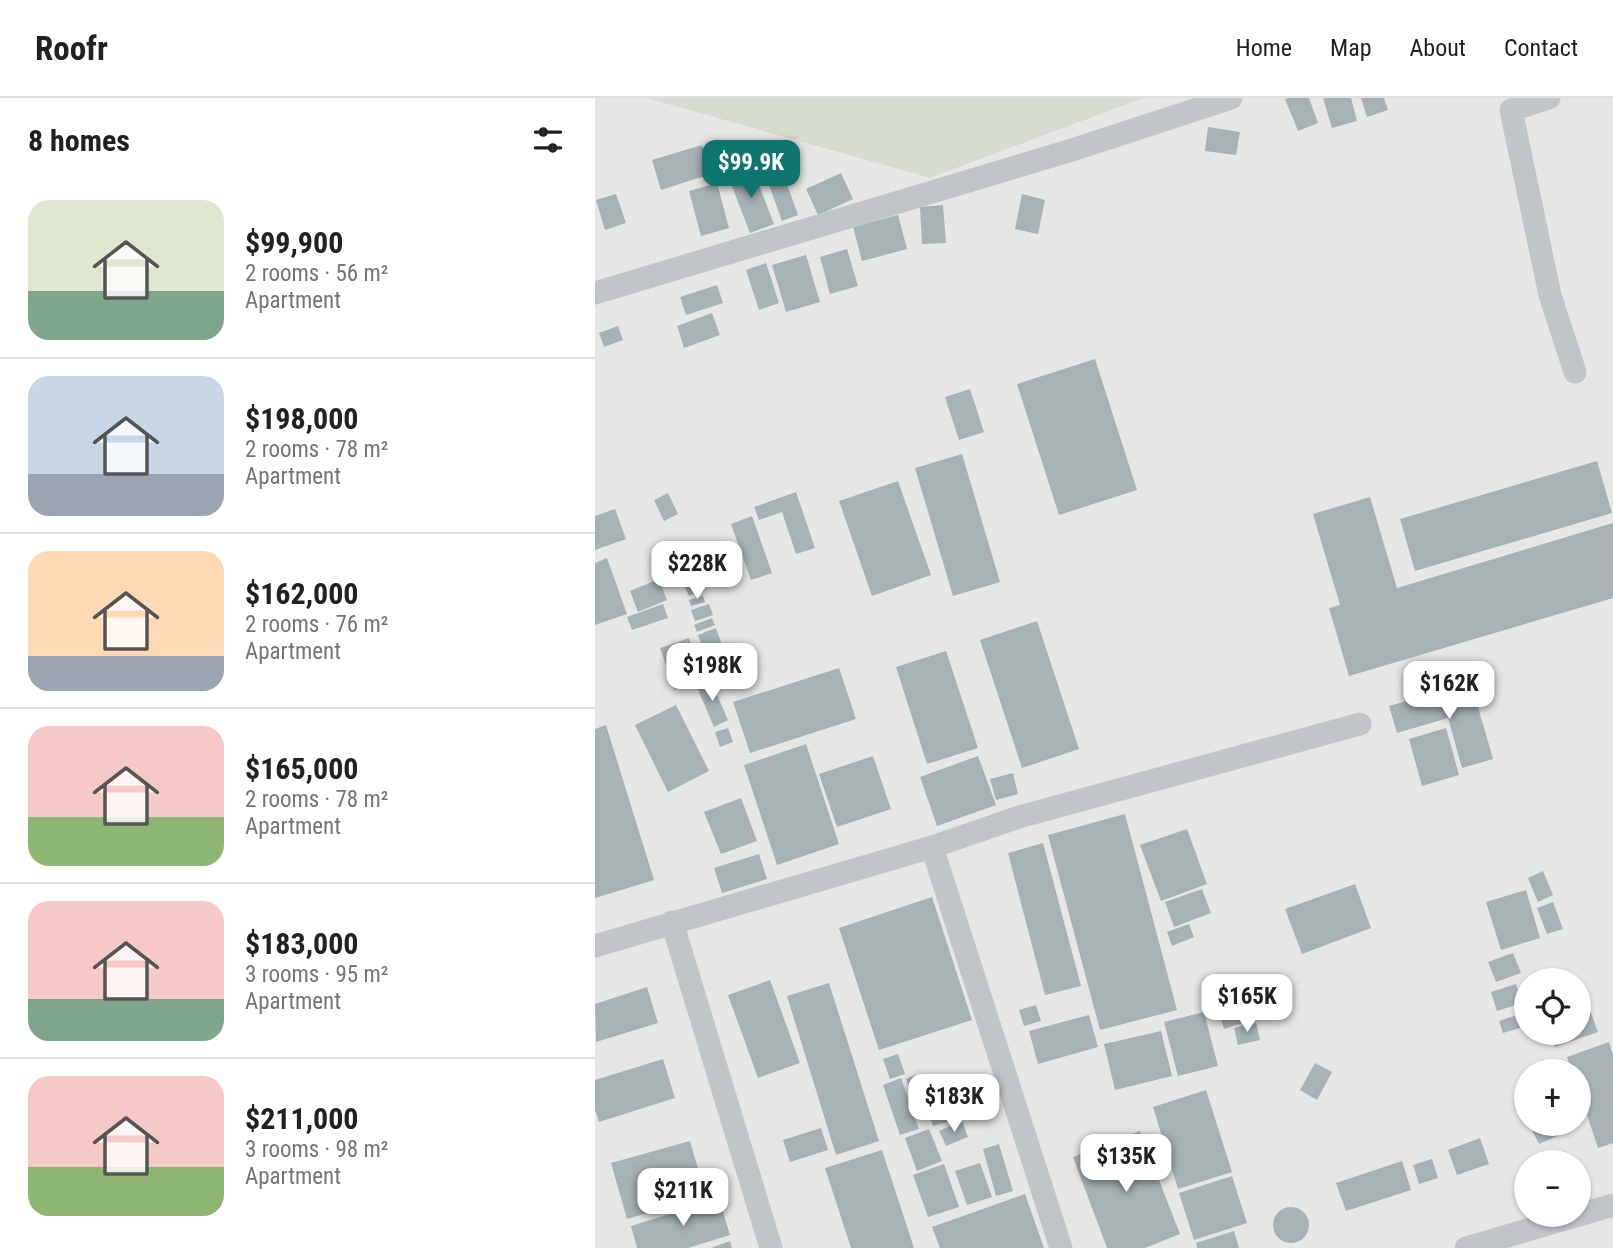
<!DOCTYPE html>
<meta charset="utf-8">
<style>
body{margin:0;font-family:"Roboto Condensed",sans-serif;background:#f6f6f6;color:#202124;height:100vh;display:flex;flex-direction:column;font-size:26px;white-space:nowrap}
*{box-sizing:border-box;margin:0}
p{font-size:23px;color:#757577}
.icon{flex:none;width:38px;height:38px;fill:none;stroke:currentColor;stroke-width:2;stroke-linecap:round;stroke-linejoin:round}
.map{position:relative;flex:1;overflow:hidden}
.side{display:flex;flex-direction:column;background:#fff;width:595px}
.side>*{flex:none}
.buttons{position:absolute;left:919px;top:870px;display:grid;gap:14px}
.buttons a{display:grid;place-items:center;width:77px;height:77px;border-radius:50%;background:#fff;box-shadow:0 2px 5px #0004;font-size:35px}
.price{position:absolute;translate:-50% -60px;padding:0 16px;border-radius:14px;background:#fff;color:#222;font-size:23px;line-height:46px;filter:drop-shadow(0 2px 4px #0008)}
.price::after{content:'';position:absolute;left:50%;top:42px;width:21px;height:16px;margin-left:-10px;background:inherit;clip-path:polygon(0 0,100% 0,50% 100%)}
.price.on{background:#0f766e;color:#fff}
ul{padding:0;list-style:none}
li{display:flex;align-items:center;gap:21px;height:175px;padding:0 28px}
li+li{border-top:2px solid #e0e0e0}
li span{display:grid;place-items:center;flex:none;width:196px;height:140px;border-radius:21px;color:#555}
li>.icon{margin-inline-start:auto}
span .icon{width:84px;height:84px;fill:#fffc;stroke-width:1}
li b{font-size:30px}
h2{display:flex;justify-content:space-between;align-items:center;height:84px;padding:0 28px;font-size:30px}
header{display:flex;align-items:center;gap:42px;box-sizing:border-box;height:98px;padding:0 35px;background:#fff;border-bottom:2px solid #e0e0e0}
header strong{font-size:33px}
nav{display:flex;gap:38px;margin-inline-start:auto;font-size:24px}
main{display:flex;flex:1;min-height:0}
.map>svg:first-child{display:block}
.built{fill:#e6e6e5;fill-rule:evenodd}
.green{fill:#d6dbd0}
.building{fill:#a7b2b5}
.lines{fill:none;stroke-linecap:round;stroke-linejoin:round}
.minor{stroke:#c0c5c8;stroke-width:23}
</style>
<header>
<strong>Roofr</strong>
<nav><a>Home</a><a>Map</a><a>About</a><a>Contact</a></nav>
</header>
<main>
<section class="side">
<h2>8 homes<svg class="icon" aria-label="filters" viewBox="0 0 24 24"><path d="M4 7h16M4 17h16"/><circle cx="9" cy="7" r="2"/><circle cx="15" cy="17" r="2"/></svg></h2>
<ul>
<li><span style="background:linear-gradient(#dfe7d0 65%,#7fa58c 0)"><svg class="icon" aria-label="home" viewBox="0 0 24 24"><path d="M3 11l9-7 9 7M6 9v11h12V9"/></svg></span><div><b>$99,900</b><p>2 rooms · 56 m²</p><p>Apartment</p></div></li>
<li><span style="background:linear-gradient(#c9d6e8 70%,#9aa5b1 0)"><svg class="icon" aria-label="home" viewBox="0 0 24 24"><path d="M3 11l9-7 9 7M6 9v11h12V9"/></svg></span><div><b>$198,000</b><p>2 rooms · 78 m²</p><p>Apartment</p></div></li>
<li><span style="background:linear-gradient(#ffd9b3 75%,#9aa5b1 0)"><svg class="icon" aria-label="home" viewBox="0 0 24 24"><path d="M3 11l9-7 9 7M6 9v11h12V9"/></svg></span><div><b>$162,000</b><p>2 rooms · 76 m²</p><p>Apartment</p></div></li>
<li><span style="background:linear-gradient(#f6c9c9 65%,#8fb573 0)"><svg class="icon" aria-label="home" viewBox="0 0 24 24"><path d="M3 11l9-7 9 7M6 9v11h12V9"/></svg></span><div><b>$165,000</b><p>2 rooms · 78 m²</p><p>Apartment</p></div></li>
<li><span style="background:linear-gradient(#f6c9c9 70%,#7fa58c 0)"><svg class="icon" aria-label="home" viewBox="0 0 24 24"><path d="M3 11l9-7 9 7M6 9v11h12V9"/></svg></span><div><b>$183,000</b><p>3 rooms · 95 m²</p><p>Apartment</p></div></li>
<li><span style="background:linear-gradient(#f6c9c9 65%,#8fb573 0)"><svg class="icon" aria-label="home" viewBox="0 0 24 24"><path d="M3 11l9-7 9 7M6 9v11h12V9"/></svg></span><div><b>$211,000</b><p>3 rooms · 98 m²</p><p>Apartment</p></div></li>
</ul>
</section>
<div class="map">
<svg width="1018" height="1150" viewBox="0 0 1018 1150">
<rect width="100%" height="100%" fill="#f5f5f1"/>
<path class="built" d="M0,0H51L335,80L549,0H1018V1150H0ZM931,882H984V934H931ZM931,973H984V1026H931ZM931,1064H984V1116H931Z"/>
<path class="green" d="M51,0H549L335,80Z"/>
<path class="building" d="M694,0H714L723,25L703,33L690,1Z
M728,0H756L762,23L737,30Z
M766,0H789L793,12L772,19Z
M613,29L645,34L641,57L610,53Z
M107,47L116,76L66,92L57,62Z
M157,69L179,126L155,135L133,78Z
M246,75L258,101L223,117L211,91Z
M190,81L203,117L187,123L174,87Z
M122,85L134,130L106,138L94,93Z
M21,96L31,125L10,132L1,102Z
M427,96L450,102L443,136L420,131Z
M348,107L351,145L327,146L325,109Z
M303,117L312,151L267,163L258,129Z
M252,151L263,188L235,196L225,159Z
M211,157L225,204L191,214L177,167Z
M171,165L184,205L164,212L151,172Z
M122,187L128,205L91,217L85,199Z
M117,215L125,237L89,250L82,228Z
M23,228L28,242L9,249L4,235Z
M500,261L542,392L464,417L422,286Z
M375,291L389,334L364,342L350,299Z
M367,356L405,484L358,498L320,370Z
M1002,363L1017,415L820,473L805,421Z
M303,383L336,477L277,498L244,403Z
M201,394L220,450L201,456L187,414L164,422L159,409Z
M73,395L83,416L69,423L59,402Z
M775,399L802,490L1018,425V500L754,578L734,510L745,507L718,416Z
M20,411L31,441L0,452V418Z
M157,418L177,475L156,482L136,426Z
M12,460L32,516L0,527V465Z
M103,478L109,491L94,498L88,485Z
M64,481L72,502L43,514L35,493Z
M108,498L110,504L96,508L94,502Z
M68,506L73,520L37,532L32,519Z
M114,506L118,517L100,523L96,512Z
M117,520L120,527L102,534L99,527Z
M442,523L484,651L427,670L385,542Z
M121,530L127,547L109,553L103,537Z
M94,540L109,582L80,592L65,550Z
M351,553L383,650L332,666L301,569Z
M244,570L261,621L155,655L138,604Z
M115,581L133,622L119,629L101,587Z
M876,585L898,661L867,670L853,620L802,635L794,608Z
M81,607L114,673L73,694L40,627Z
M11,627L59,782L0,800V631Z
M133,630L138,644L125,649L120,634Z
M851,630L864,677L827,688L814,641Z
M211,646L244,746L182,767L149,667Z
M278,658L296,711L242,729L224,676Z
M383,658L401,707L342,728L325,679Z
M418,675L423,696L401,702L395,681Z
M146,700L162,743L126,756L109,714Z
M530,716L582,912L505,932L453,737Z
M592,731L612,786L566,803L545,747Z
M448,745L486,888L450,897L413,755Z
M164,756L172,781L127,795L119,770Z
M948,773L958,797L943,804L933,780Z
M760,786L776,830L707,856L690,811Z
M607,791L616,815L579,829L570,804Z
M931,792L945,840L906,852L891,804Z
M337,799L377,922L284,952L244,830Z
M958,804L968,831L952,836L942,810Z
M594,826L599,839L577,848L572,834Z
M918,855L926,875L901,884L893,864Z
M969,872L973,882H942Z
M175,882L205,965L163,980L133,897Z
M234,885L284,1043L241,1057L192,898Z
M921,886L927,905L902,913L896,894Z
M52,889L63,925L1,944L0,906Z
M668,897L674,916L629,931L623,912Z
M441,907L446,923L429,928L424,912Z
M993,907L1003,934L960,949L955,934H984V910Z
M609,914L623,968L583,978L569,924Z
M931,914V928L908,935L904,923Z
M494,917L503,949L443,966L434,933Z
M661,925L665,942L643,947L639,930Z
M566,933L577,978L520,992L509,946Z
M1014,944L1018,957V1045L1003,1050L984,993V973H977L972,959Z
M303,956L310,976L295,981L288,961Z
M68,961L80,1000L4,1024L0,1012V982Z
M720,965L737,974L722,1002L705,992Z
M320,977L332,1007L323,1011L311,981Z
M306,980L324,1031L305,1037L288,987Z
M611,992L637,1074L583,1091L558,1009Z
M366,1006L369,1019L338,1028L334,1015Z
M367,1023L373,1039L351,1048L344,1033Z
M934,1026H971L974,1033L944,1046Z
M226,1030L233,1052L195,1064L188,1042Z
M334,1031L347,1063L322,1073L310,1040Z
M545,1033L585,1136L550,1150H512L478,1059Z
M885,1040L894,1066L862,1077L853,1052Z
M95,1043L111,1098L32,1121L16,1065Z
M404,1046L418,1093L401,1098L388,1051Z
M287,1052L319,1150H256L230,1070Z
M837,1061L843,1080L824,1086L818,1067Z
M807,1063L816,1092L751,1113L741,1085Z
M385,1065L397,1099L372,1107L360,1073Z
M349,1066L364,1109L333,1119L318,1077Z
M637,1078L652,1125L599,1142L584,1095Z
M430,1096L449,1150H345L337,1129Z
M124,1101L135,1137L93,1150H42L36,1128Z
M678 1127a18 18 0 1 1 36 0a18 18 0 1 1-36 0Z
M639,1133L644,1150H602L601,1145Z
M135,1143L137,1150H116Z"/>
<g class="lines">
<path class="minor" d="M954,0L916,12L955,197L980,274
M0,195L477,52L636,0
M337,749L466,1150
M77,824L176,1150
M0,848L337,749L424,719L765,626
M871,1150L1018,1107"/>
</g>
</svg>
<div class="buttons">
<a><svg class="icon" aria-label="locate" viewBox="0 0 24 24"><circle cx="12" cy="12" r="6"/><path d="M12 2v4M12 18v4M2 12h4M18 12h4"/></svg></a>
<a>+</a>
<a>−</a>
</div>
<b class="price on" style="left:156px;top:102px">$99.9K</b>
<b class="price" style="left:102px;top:503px">$228K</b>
<b class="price" style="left:117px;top:605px">$198K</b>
<b class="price" style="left:854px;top:623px">$162K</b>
<b class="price" style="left:652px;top:936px">$165K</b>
<b class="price" style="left:359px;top:1036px">$183K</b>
<b class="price" style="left:531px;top:1096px">$135K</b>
<b class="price" style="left:88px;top:1130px">$211K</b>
</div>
</main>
